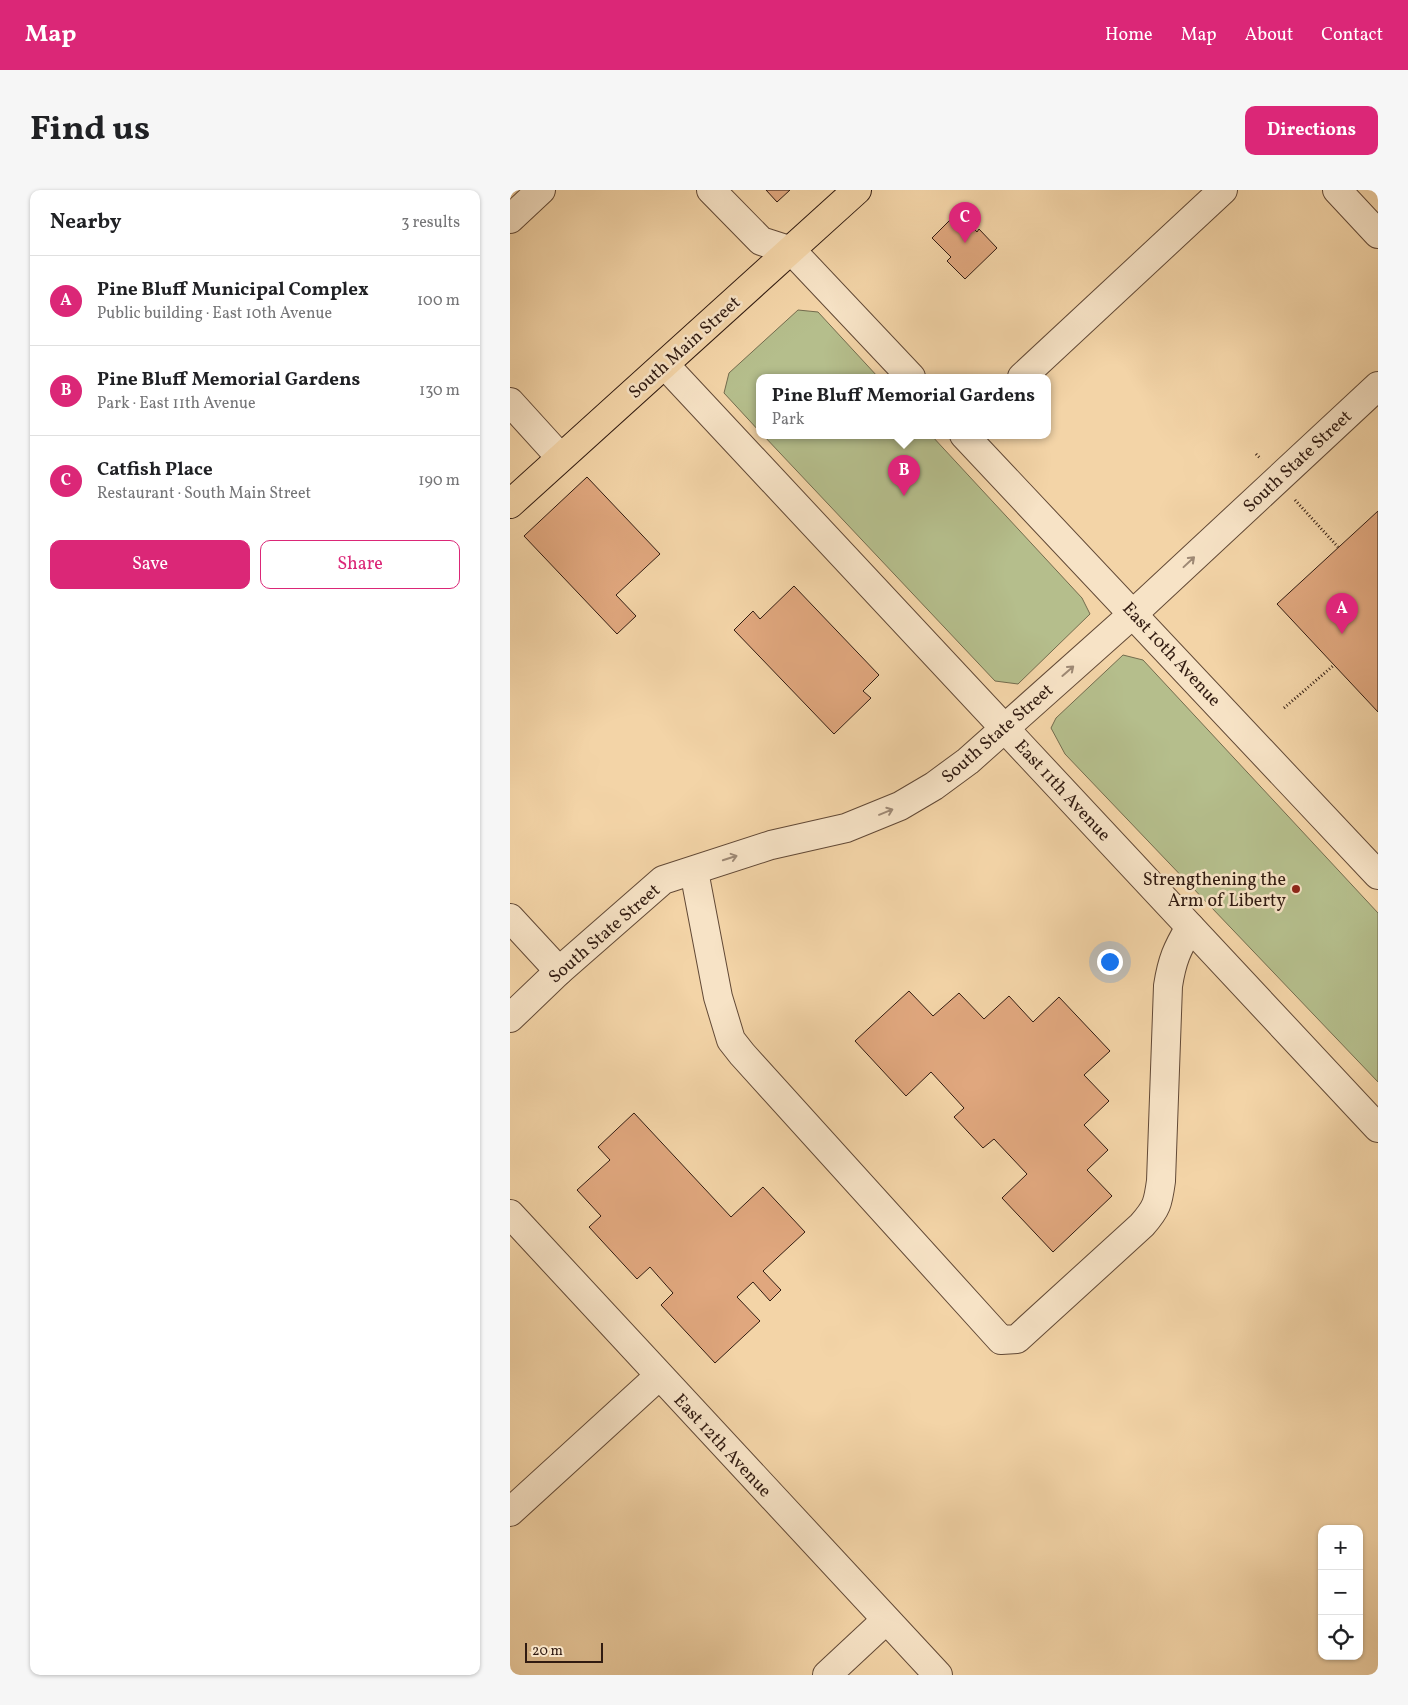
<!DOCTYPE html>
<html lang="en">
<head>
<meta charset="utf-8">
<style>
	:root { --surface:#fff; --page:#f6f6f6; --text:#202124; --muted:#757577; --line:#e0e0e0; --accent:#db2777 }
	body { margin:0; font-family:Vollkorn,serif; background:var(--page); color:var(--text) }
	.controls { position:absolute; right:15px; bottom:15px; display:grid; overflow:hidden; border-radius:10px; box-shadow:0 1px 4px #0004 }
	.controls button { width:45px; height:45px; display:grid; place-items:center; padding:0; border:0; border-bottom:1px solid var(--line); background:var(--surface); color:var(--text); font:25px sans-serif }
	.scale { position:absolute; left:15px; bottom:12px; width:78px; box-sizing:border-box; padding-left:5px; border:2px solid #311b11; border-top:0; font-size:14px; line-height:18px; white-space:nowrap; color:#311b11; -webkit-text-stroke:4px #f7e3c6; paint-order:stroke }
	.you { position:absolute; left:599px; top:771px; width:18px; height:18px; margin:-12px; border:4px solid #fff; border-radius:50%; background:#1a73e8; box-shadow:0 0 0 8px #1a73e833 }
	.badge { display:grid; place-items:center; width:32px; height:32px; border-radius:50%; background:var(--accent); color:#fff; font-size:16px; font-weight:700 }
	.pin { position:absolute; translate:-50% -41px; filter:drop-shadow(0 1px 2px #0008) }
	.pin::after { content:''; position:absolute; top:26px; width:18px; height:15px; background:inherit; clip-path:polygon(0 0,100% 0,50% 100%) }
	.popup { position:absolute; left:246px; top:184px; width:295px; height:65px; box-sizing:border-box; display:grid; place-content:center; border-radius:10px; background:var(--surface); filter:drop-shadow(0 1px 4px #0005); font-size:16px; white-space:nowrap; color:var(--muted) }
	.popup b { font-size:19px; color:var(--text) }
	.popup::after { content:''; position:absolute; left:50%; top:100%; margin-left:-10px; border:10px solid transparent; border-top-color:var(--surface) }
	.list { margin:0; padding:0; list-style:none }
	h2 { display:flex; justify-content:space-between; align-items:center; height:65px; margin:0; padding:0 20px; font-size:21px }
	h2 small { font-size:16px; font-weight:400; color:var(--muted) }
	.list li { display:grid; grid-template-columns:32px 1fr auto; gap:15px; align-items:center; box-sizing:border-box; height:90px; padding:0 20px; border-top:1px solid var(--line) }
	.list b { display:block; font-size:19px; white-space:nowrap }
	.list p { margin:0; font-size:16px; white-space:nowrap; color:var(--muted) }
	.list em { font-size:16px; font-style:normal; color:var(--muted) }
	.actions { display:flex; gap:10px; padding:15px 20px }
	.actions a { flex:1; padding:11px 0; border:1px solid var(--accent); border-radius:10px; text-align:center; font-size:18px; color:var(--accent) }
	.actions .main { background:var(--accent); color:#fff }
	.icon { flex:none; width:28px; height:28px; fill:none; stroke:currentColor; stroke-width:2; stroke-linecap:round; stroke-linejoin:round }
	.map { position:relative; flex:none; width:868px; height:1485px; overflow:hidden; border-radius:10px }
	header { display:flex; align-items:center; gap:30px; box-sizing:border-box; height:70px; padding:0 25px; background:var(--accent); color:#fff }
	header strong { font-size:24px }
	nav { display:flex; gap:28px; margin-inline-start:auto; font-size:18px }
	.intro { display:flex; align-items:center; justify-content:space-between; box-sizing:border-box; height:120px; padding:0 30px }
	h1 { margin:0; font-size:35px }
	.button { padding:12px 22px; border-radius:10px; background:var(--accent); color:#fff; font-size:18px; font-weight:700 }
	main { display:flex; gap:30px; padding:0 30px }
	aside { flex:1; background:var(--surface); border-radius:10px; box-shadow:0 1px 4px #0004 }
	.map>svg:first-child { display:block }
	.green { fill:#b5be8c; stroke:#736c4e }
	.building { fill:#e0a77e; stroke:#311b11 }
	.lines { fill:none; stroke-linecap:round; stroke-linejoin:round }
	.minor-casing { stroke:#624936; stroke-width:30 }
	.major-casing { stroke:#311b11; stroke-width:30 }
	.path { stroke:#311b11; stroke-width:3; stroke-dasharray:1 2.5; stroke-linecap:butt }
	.minor { stroke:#f7e3c6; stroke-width:28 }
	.major { stroke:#f3d4a7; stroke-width:28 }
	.oneway { stroke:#9e8975 }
	.poi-dot { fill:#8f2418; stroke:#f7e3c6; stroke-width:2 }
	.labels { text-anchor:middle; stroke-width:5; stroke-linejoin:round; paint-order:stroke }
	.street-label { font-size:18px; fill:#311b11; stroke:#f7e3c6 }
	.poi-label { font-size:18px; fill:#311b11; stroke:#f7e3c6; text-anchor:end }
</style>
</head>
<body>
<header>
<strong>Map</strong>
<nav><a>Home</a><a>Map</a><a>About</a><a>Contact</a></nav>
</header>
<div class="intro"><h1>Find us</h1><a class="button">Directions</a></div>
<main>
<aside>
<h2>Nearby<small>3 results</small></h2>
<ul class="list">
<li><span class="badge">A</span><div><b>Pine Bluff Municipal Complex</b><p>Public building · East 10th Avenue</p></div><em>100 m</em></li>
<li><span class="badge">B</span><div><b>Pine Bluff Memorial Gardens</b><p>Park · East 11th Avenue</p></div><em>130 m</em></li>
<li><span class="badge">C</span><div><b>Catfish Place</b><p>Restaurant · South Main Street</p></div><em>190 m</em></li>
</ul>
<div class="actions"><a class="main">Save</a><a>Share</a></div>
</aside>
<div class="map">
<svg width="868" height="1485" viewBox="0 0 868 1485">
	<rect width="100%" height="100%" fill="#f3d4a7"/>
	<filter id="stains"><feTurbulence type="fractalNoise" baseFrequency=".004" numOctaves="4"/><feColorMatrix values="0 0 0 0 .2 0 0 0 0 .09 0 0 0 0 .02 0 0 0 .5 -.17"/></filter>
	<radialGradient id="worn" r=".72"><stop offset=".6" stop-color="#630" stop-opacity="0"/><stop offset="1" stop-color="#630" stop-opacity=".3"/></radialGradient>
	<!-- green -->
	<g class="green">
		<polygon points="288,120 308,122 368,187 250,187 250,242 214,203 219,183"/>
		<polygon points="253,245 421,245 572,408 580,424 508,494 485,491"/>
		<polygon points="613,465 633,470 868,723 868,892 555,564 541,538 546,528"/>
	</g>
	<!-- building -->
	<g class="building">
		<polygon points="256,0 280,0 267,12"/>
		<polygon points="448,22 467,42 469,39 487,58 455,89 437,71 441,67 422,48"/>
		<polygon points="77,287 150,364 106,405 126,426 107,444 14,346"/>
		<polygon points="868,321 868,522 767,414"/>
		<polygon points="284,396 369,485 353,501 361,508 324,544 224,440 243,421 250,429"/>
		<polygon points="399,801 423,826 449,803 474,829 499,806 523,832 549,807 600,861 574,885 599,911 574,935 598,960 577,980 602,1006 543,1062 492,1008 517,984 484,949 473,958 444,927 454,918 421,882 396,906 345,851"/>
		<polygon points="124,923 221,1027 253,997 295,1042 253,1081 271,1100 260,1111 243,1092 227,1107 250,1131 205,1173 151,1115 163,1103 140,1077 127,1089 79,1037 91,1026 67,1000 100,970 88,957"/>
	</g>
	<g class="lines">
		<!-- minor casing -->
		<g class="minor-casing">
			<g id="minor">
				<polyline points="201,0 251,51 282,61 401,187"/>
				<polyline points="827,0 868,44"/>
				<polyline points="0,29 31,0"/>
				<polyline points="155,175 868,938"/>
				<polyline points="512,187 713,0"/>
				<polyline points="0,212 50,267"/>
				<polyline points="454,245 868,685"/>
				<path d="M184,681L208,807L221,850L232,864L491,1150L507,1149L632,1035C647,1018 648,1013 651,991L658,796C662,770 667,759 680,737"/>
				<polyline points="0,728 49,781"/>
				<polyline points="0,828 49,781 153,690 261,655 336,638 390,616 424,596 458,571 624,423 868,196"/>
				<polyline points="0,1024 428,1485"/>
				<polyline points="0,1322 149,1186"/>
				<polyline points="317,1485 376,1430"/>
			</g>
		</g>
		<!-- major casing -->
		<g class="major-casing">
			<polyline id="major" points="0,314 347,0"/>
		</g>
		<!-- path -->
		<g class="path">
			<polyline points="746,264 751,269"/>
			<polyline points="785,310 828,357"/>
			<polyline points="774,518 824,475"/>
		</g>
		<!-- minor -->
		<use href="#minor" class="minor"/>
		<!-- major -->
		<use href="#major" class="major"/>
	</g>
	<!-- one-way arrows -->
	<defs><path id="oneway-shaft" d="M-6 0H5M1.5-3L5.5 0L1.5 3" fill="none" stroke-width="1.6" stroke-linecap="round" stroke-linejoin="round" transform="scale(1.25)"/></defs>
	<g class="oneway">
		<use href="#oneway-shaft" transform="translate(679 372) rotate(-43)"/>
		<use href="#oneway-shaft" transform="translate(558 481) rotate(-41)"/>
		<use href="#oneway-shaft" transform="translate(376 622) rotate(-22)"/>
		<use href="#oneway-shaft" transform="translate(220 668) rotate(-18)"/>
	</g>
	<!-- markers -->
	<circle class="poi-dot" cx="786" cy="699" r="5"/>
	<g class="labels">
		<!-- street labels -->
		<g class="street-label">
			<text transform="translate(174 157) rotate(-42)" y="6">South Main Street</text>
			<text transform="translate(787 271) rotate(-43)" y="6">South State Street</text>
			<text transform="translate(662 464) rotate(47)" y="6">East 10th Avenue</text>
			<text transform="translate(487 543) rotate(-41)" y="6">South State Street</text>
			<text transform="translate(553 600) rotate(47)" y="6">East 11th Avenue</text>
			<text transform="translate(94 743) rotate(-41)" y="6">South State Street</text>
			<text transform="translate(213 1255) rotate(47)" y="6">East 12th Avenue</text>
		</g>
		<!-- poi labels -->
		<g class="poi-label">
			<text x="776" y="695">Strengthening the<tspan x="776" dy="21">Arm of Liberty</tspan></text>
		</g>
	</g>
	<rect width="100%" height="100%" filter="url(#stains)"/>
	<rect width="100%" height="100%" fill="url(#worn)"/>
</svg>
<div class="controls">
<button>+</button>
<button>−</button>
<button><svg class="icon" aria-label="locate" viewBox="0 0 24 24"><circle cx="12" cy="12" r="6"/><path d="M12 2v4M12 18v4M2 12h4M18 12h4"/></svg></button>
</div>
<div class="scale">20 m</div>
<div class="you"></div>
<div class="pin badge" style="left:832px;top:444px">A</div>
<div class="pin badge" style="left:394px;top:306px">B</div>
<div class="popup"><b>Pine Bluff Memorial Gardens</b>Park</div>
<div class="pin badge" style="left:455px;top:53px">C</div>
</div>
</main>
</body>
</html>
